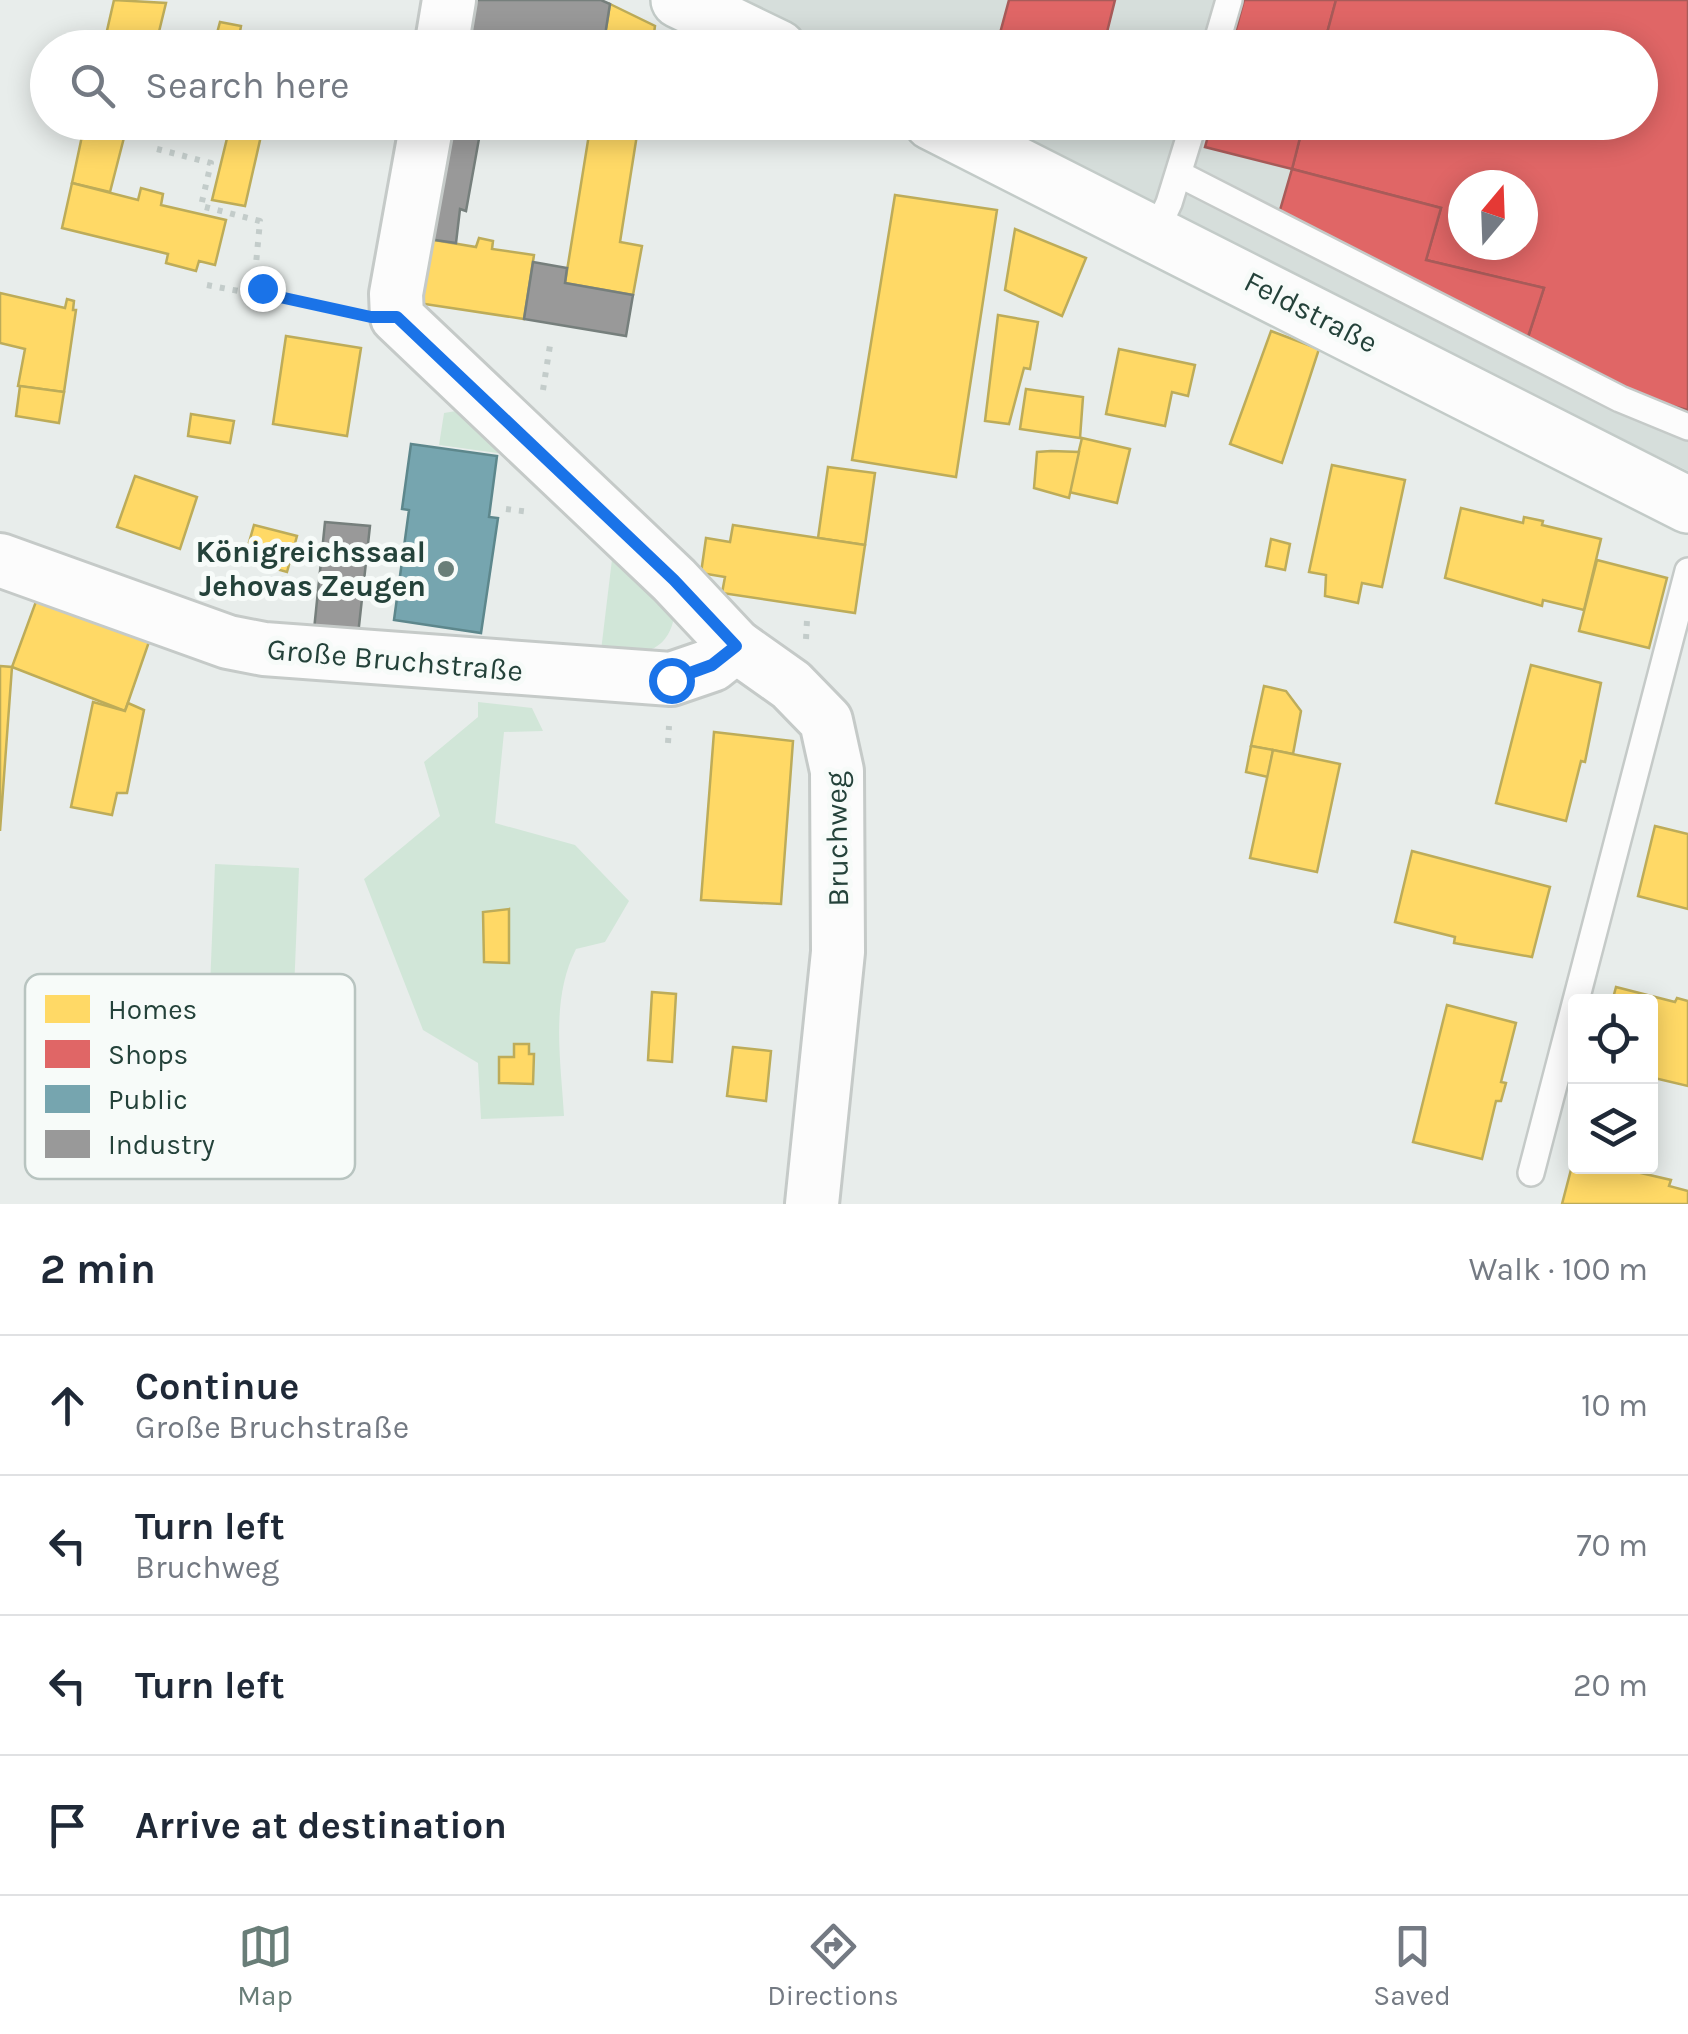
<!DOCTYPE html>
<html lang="en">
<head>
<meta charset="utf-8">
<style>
	:root { --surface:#fff; --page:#f6f6f7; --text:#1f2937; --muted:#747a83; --line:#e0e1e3; --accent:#697e78 }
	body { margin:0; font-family:Karla,sans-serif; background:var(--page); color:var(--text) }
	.controls { position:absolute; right:30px; bottom:30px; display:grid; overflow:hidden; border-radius:10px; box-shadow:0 5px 25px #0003 }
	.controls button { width:90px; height:90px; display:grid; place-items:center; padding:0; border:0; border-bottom:2px solid var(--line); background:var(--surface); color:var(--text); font:50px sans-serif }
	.compass { position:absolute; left:1448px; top:170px; width:90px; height:90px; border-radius:50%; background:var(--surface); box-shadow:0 5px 25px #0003; rotate:19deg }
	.stop { position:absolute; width:30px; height:30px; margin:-22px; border:8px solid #1a73e8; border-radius:50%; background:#fff }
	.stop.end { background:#1a73e8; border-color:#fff; box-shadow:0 2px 10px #0008 }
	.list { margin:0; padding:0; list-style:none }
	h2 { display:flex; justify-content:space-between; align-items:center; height:130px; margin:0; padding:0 40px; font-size:42px }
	h2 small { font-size:32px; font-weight:400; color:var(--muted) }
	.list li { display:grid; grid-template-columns:65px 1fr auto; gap:30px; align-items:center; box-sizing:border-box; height:140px; padding:0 40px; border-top:2px solid var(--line) }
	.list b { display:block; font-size:38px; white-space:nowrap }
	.list p { margin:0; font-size:32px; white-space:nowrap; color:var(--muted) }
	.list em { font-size:32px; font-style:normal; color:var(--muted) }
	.icon { flex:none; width:55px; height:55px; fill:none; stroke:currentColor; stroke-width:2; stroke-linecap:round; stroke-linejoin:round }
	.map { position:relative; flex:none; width:1688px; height:1204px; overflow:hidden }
	.search { position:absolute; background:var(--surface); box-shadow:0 5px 25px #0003; left:30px; right:30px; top:30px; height:110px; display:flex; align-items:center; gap:25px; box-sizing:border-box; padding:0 35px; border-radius:55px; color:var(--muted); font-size:38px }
	.sheet { height:690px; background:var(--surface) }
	nav { display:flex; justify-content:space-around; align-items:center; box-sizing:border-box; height:140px; border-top:2px solid var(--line); background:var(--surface); font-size:28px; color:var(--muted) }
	nav a { display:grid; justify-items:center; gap:5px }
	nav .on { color:var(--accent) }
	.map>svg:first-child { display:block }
	.built { fill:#d6dedb; fill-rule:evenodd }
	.green { fill:#d1e6d8 }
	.homes { fill:#ffd966; stroke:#bdac59; stroke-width:2.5 }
	.shops { fill:#e06666; stroke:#a85b59; stroke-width:2.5; fill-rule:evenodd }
	.public { fill:#76a5af; stroke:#5d878c; stroke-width:2.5 }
	.industry { fill:#999; stroke:#767f7c; stroke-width:2.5 }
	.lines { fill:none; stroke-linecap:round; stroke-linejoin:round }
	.lane-casing { stroke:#c5cac8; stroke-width:30 }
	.street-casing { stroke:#c5cac8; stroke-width:58 }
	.secondary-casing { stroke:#c3cbc8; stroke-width:60 }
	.path { stroke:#c3ccca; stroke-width:6; stroke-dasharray:5 8; stroke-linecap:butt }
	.lane { stroke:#fcfcfc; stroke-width:25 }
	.street { stroke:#fcfcfc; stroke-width:52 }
	.secondary { stroke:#fcfcfc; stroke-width:55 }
	.route { stroke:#1a73e8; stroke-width:12 }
	.poi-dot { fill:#697e78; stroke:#f7fbf9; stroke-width:4 }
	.labels { text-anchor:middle; stroke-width:10; stroke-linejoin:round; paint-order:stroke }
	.street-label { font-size:30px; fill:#24423a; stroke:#f7fbf9 }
	.poi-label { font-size:30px; font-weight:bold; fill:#24423a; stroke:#f7fbf9; text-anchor:end }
	.key { fill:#f7fbf9; stroke:#b8c4c0; stroke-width:2.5 }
	.key-label { font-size:28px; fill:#24423a }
</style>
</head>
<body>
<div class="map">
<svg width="1688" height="1204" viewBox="0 0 1688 1204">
	<rect width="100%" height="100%" fill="#e8edeb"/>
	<!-- built -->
	<path class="built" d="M743,0H1688V471L981,123L1640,122V48L835,47ZM1463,185H1523V245H1463Z"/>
	<!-- green -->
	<g class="green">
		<polygon points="462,410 511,455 439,445 444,413"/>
		<path d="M613,551L674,617C667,657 634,654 600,659Z"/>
		<path d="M478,702L532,708L543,731L504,732L495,823L575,845L629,901L605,942L576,949C550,1000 561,1061 564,1116L481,1119L478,1063L423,1030L364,879L440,816L424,762L478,717Z"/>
		<polygon points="215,864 299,868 294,991 210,987"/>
	</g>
	<!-- homes -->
	<g class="homes">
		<polygon points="114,0 166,3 155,48 103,48"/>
		<polygon points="610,4 655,26 652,48 603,48"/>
		<polygon points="220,22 241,26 238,43 232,41 231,48 213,48"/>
		<polygon points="85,122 128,122 110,192 72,183"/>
		<polygon points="231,122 263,127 245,206 212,200"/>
		<polygon points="591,122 639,122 620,242 642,246 633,295 565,283"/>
		<polygon points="72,183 138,200 141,188 163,194 161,205 226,220 215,265 199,261 196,271 166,263 168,254 62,228"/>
		<polygon points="895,195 997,210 956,477 852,460"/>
		<polygon points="1015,229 1086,258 1062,316 1005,290"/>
		<polygon points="479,238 493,241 492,249 534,255 524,319 418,303 428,239 476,247"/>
		<polygon points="0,293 65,308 67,299 74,301 73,310 76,310 64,392 18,386 25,349 0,343"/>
		<polygon points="998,315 1038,322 1030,369 1024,368 1009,424 985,421"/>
		<polygon points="1271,331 1319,349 1282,463 1230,444"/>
		<polygon points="286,336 361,348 347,436 273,424"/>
		<polygon points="1119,349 1195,365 1188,396 1172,392 1165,426 1106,414"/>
		<polygon points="20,386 64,392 59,423 16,416"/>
		<polygon points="1026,389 1083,397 1080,438 1020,429"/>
		<polygon points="191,414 234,421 230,443 188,436"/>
		<polygon points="1082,438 1130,449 1117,503 1069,492"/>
		<polygon points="1051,451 1079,452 1069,498 1034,488 1037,452"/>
		<polygon points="1332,465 1405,480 1382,587 1362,583 1358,603 1325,596 1326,575 1309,572"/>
		<polygon points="828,467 875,473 865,545 818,538"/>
		<polygon points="135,476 197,497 180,549 117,527"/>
		<polygon points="1461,508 1523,523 1524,517 1543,521 1542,525 1601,539 1584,610 1543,600 1542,606 1445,578"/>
		<polygon points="254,525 297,536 287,572 244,560"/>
		<polygon points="733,525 865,545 855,613 722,593 725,577 701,573 706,538 730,542"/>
		<polygon points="1271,539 1290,544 1285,570 1266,566"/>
		<polygon points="1597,560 1667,578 1649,648 1579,631"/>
		<polygon points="38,596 151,636 125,711 12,667"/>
		<polygon points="1531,665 1601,683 1585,762 1581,761 1566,821 1496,803"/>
		<polygon points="0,666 12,667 0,831"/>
		<polygon points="1264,686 1286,691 1301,711 1293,754 1251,746"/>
		<polygon points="93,702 125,711 128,703 144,710 127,793 117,793 112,815 71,807"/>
		<polygon points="714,732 793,741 781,904 701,900"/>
		<polygon points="1251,746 1273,750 1268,777 1246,772"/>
		<polygon points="1273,750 1340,764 1317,872 1250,858"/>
		<polygon points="1655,826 1688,834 1688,909 1638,896"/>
		<polygon points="1412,851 1550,887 1532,957 1454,943 1455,937 1395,922"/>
		<polygon points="509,909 509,963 484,962 483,912"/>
		<polygon points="1616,987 1675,1002 1677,998 1688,1001 1688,1086 1650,1077 1650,1002 1612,1002"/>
		<polygon points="652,992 676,994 672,1062 648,1060"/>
		<polygon points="1447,1005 1516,1023 1501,1082 1506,1083 1501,1101 1496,1101 1482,1159 1413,1142"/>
		<polygon points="514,1044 529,1044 529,1054 534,1054 533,1084 499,1083 499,1057 514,1057"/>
		<polygon points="733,1047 771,1051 766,1101 727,1096"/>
		<polygon points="1573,1162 1576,1166 1613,1172 1615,1167 1671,1180 1669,1186 1688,1191 1688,1204 1562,1204"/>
	</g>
	<!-- shops -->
	<g class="shops">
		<polygon points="1009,0 1115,0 1103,48 996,48"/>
		<polygon points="1244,0 1336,0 1323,48 1231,48"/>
		<path d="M1336,0H1688V410L1653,401L1528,337L1544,288L1426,260L1441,208L1292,169L1304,122H1640V48H1323ZM1463,185H1523V245H1463Z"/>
		<polygon points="1212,122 1304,122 1292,169 1205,147"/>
		<polygon points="1292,169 1441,208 1426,260 1544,288 1528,337 1278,217"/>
	</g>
	<!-- public -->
	<polygon class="public" points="411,444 497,456 489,517 498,518 481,633 394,620 409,510 402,509"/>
	<!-- industry -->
	<g class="industry">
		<polygon points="465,0 601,0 610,4 603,48 457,48"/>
		<polygon points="443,122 482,122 466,211 460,209 456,243 428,239"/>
		<polygon points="533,262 567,268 565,283 633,295 626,336 524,319"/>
		<polygon points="325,522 370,526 358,635 314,630"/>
	</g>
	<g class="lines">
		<!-- lane casing -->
		<g class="lane-casing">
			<g id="lane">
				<polyline points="1215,48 1229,0"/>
				<polyline points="1179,174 1620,399 1688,427"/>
				<polyline points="1155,233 1169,203 1194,122"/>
				<polyline points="1531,1173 1688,571"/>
			</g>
		</g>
		<!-- street casing -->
		<g class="street-casing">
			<g id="street">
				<polyline points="441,48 449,0"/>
				<polyline points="427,122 396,294 397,317 674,580 736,646 791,685 826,721 837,771 838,952 812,1204"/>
				<polyline points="0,560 228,642 264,649 671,679 712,665 736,646"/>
			</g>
		</g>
		<!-- secondary casing -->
		<g class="secondary-casing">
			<g id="secondary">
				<polyline points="679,0 778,48"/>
				<polyline points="932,122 1688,505"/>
			</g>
		</g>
		<!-- path -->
		<g class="path">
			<polyline points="157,149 211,163 201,206 260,221 256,264 266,294"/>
			<polyline points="207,285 349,312"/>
			<polyline points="543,390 551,339"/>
			<polyline points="506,509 530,512"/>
			<polyline points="806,639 807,620"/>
			<polyline points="668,743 669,726"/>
		</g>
		<!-- lane -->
		<use href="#lane" class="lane"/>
		<!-- street -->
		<use href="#street" class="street"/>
		<!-- secondary -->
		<use href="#secondary" class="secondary"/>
	</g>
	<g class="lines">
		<!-- route -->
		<polyline class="route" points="262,288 266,294 371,317 397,317 674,580 736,646 712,665 671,680"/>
	</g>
	<!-- markers -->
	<circle class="poi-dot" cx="446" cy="569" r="10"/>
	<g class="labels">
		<!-- street labels -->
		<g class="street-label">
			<text transform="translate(1311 312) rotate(27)" y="10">Feldstraße</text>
			<text transform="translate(395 660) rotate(5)" y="10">Große Bruchstraße</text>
			<text transform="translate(837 839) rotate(-91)" y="10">Bruchweg</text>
		</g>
		<!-- poi labels -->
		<g class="poi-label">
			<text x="426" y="562">Königreichssaal<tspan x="426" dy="34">Jehovas Zeugen</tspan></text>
		</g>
	</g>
	<!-- legend -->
	<rect x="25" y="974" width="330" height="205" rx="15" class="key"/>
	<rect x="45" y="995" width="45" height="28" fill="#ffd966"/>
	<rect x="45" y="1040" width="45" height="28" fill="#e06666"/>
	<rect x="45" y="1085" width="45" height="28" fill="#76a5af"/>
	<rect x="45" y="1130" width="45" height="28" fill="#999"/>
	<g class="key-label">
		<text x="108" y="1019">Homes</text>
		<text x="108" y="1064">Shops</text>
		<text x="108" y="1109">Public</text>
		<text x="108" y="1154">Industry</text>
	</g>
</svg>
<div class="controls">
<button><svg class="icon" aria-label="locate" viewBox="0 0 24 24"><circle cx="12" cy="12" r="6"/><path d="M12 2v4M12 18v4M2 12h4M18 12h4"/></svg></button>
<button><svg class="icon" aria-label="layers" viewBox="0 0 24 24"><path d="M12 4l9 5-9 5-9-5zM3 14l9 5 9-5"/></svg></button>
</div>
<svg class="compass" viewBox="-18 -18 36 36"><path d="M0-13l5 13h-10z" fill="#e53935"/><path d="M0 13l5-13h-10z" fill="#747a83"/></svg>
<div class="stop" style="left:671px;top:680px"></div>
<div class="stop end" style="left:262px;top:288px"></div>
<div class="search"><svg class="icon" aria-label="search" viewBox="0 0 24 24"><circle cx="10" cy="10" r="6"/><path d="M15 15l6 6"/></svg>Search here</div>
</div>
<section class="sheet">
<h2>2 min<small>Walk · 100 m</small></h2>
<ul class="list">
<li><svg class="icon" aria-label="ahead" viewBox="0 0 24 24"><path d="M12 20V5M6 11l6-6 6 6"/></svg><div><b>Continue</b><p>Große Bruchstraße</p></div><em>10 m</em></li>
<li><svg class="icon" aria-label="left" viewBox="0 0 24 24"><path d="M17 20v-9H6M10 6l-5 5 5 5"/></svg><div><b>Turn left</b><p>Bruchweg</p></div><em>70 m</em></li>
<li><svg class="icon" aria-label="left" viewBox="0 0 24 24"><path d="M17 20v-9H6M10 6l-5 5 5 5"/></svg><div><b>Turn left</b></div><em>20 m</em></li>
<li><svg class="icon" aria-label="arrive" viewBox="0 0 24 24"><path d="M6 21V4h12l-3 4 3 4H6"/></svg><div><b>Arrive at destination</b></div></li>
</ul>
</section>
<nav>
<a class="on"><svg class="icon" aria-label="map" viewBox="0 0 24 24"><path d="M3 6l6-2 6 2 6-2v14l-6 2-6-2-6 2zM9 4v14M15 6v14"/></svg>Map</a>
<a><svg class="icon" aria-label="directions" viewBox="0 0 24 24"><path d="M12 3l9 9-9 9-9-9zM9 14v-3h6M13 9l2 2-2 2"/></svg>Directions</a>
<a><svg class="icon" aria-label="saved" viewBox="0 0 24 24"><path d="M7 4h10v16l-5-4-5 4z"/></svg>Saved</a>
</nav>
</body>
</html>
